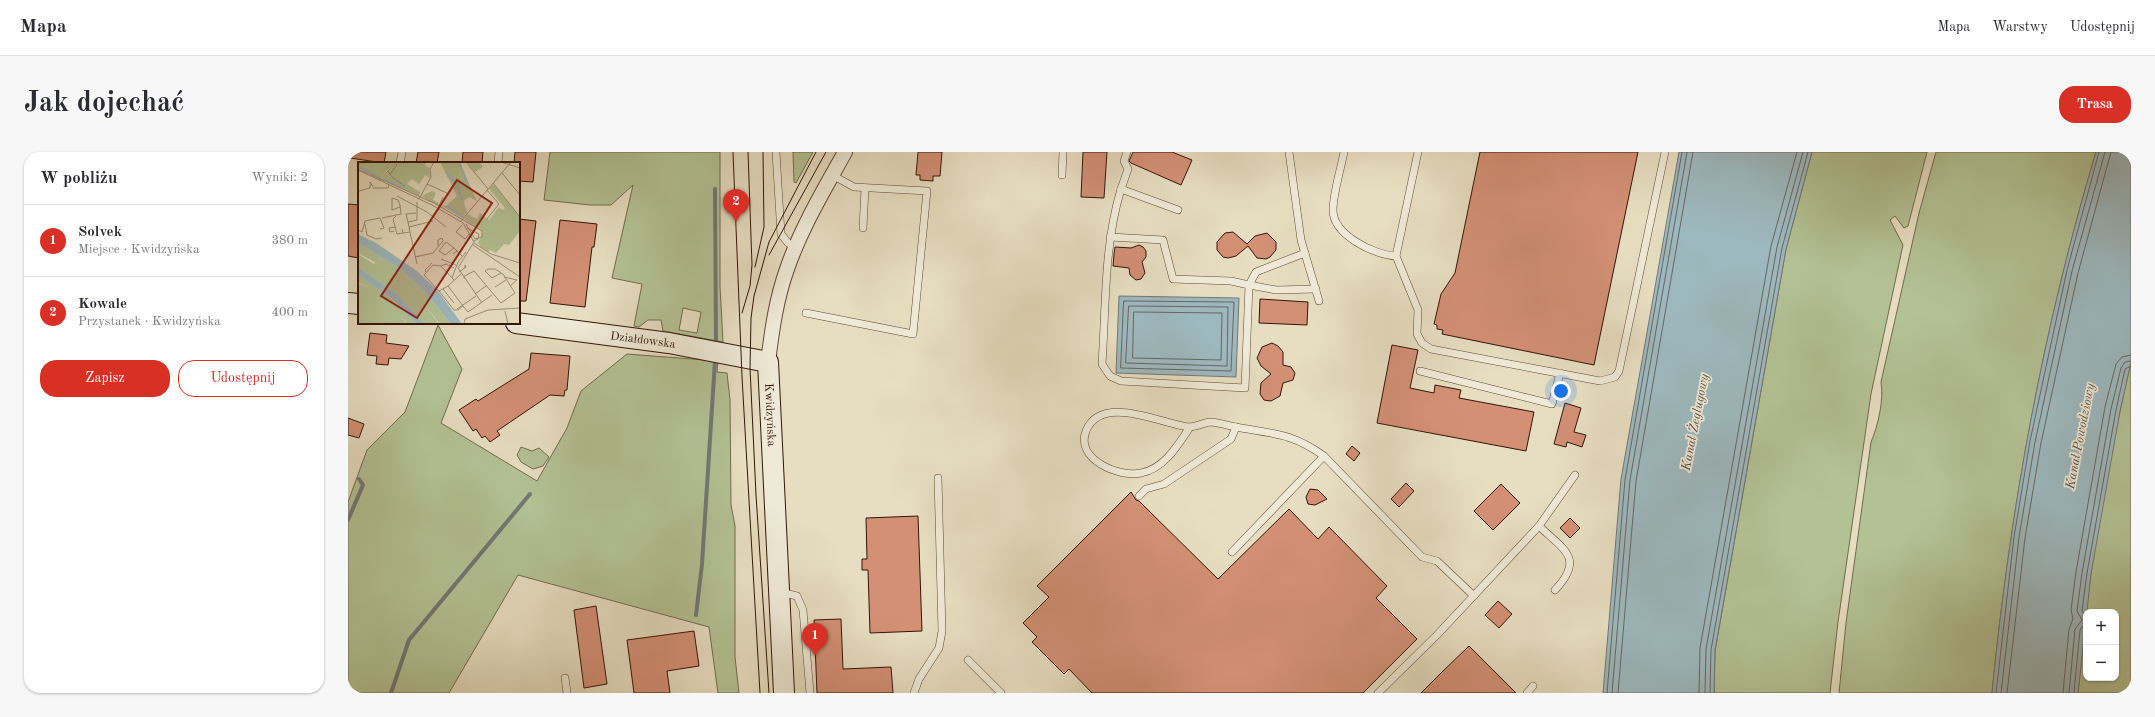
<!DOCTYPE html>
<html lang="pl">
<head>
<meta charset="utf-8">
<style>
	:root { --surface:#fff; --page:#f7f7f7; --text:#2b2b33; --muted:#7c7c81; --line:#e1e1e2; --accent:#d93025 }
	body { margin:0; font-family:"Old Standard TT",serif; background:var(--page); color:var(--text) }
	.controls { position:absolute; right:12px; bottom:12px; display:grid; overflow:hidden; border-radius:8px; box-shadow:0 1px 3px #0004 }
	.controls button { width:36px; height:36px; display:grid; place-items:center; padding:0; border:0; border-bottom:1px solid var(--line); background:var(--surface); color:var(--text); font:20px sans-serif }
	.you { position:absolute; left:1213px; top:239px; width:14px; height:14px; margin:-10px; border:3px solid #fff; border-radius:50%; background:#1a73e8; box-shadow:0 0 0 6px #1a73e833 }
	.badge { display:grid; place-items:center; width:26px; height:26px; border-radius:50%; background:var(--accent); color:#fff; font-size:13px; font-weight:700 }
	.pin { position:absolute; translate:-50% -33px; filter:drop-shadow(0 1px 2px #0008) }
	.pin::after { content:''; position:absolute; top:21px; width:14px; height:12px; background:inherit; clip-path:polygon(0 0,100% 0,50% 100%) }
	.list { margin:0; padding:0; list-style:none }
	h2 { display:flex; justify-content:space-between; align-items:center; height:52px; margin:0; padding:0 16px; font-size:17px }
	h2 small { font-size:13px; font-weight:400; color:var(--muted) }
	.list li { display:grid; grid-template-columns:26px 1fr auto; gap:12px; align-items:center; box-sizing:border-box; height:72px; padding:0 16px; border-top:1px solid var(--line) }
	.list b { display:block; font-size:15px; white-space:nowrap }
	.list p { margin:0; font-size:13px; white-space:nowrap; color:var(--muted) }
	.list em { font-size:13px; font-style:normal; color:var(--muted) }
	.actions { display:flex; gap:8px; padding:12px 16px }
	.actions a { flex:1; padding:9px 0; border:1px solid var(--accent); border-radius:16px; text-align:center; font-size:14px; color:var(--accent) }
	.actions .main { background:var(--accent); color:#fff }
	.map { position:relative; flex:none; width:1783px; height:541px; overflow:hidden; border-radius:16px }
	header { display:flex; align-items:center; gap:24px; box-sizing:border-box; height:56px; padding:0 20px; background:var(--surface); border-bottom:1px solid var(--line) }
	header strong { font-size:19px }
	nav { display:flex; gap:22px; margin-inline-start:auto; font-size:14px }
	.intro { display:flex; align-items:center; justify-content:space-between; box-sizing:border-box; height:96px; padding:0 24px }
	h1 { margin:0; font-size:28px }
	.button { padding:10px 18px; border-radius:16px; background:var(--accent); color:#fff; font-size:14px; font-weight:700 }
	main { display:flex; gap:24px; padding:0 24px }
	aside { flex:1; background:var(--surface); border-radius:16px; box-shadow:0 1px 3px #0004 }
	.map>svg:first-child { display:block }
	.green { fill:#b3c295; stroke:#736b4e; fill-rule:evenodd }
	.water { fill:#9db9bf; stroke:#737776 }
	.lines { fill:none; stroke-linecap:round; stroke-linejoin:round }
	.shore { stroke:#686664; stroke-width:1 }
	.stream { stroke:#737776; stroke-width:4 }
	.building { fill:#d39075; stroke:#331408 }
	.lane-casing { stroke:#604636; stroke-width:8 }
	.street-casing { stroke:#604636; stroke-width:16 }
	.secondary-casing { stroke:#331408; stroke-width:22 }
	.lane { stroke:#efead7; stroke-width:7 }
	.street { stroke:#efead7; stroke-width:14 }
	.secondary { stroke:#efead7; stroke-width:20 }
	.tram { stroke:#331408; stroke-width:1 }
	.labels { text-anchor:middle; stroke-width:3.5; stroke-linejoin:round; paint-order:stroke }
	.street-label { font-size:12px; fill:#331408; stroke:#efead7 }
	.water-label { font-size:13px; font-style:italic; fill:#584e48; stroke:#efead7 }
	.inset-river { fill:none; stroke:#9db9bf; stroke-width:2 }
	.inset-road { fill:none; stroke:#9f8d77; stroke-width:1 }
	.view { fill:#8f2418; fill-opacity:0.15; stroke:#8f2418; stroke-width:2 }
	.inset-edge { fill:none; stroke:#331408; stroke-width:2 }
</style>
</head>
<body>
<header>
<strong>Mapa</strong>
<nav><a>Mapa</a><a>Warstwy</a><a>Udostępnij</a></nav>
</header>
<div class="intro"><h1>Jak dojechać</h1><a class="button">Trasa</a></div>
<main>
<aside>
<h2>W pobliżu<small>Wyniki: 2</small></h2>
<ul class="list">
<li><span class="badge">1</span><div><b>Solvek</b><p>Miejsce · Kwidzyńska</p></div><em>380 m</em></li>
<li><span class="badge">2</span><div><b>Kowale</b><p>Przystanek · Kwidzyńska</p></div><em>400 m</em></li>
</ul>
<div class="actions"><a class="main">Zapisz</a><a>Udostępnij</a></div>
</aside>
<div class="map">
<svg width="1783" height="541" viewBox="0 0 1783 541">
	<rect width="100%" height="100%" fill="#e7dec1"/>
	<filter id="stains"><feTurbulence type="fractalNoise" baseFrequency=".005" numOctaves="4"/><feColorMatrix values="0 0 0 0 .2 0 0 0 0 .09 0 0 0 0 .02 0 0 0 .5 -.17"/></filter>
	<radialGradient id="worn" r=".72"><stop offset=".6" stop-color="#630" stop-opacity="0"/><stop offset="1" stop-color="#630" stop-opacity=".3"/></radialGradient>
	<!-- green -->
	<g class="green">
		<path d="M202,0H372V135L375,190L315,179L313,168H300L291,175L286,174L294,132L264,126L285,33L263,53H242L196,48ZM335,156L353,160L349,181L331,178Z"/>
		<polygon points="445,0 465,0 448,31 446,30"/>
		<polygon points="1464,0 1579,0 1560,74 1556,76 1547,64 1542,68 1555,93 1523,242 1490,470 1482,541 1366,541 1367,499 1438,97"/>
		<path d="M1588,0H1748C1695,177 1662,358 1644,541H1491L1498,471L1523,290C1530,274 1536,248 1533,230L1571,61Z"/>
		<polygon points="90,173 114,217 93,271 189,329 219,276 233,239 279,202 370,209 369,220 379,221 382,248 383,353 387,374 387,505 391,541 370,541 361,475 170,423 101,541 0,541 0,350 19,298 57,260"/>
		<path d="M1783,210V541H1730L1738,462V526H1768V460H1738C1748,376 1764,292 1783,210Z"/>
		<polygon points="173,295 184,299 191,296 201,305 195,314 185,317 173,310 169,303"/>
	</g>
	<!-- water -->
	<g class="water">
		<polygon points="1331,0 1464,0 1438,97 1367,498 1366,541 1255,541 1273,327"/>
		<path d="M1748,0H1783V210L1772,259L1743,422L1730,541H1644C1662,358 1695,176 1748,0Z"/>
		<polygon points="771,144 891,146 888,225 768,221"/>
	</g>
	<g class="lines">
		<!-- shore -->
		<g class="shore">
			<polygon points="776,149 886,150 883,219 773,216"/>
			<polygon points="781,154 880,155 879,214 778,211"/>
			<polygon points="786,160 874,161 873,208 785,206"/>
			<polyline points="1738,464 1734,459 1739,421 1768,258 1777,217 1783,214"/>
			<polyline points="1259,541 1277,328 1334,0"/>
			<polyline points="1264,541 1282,328 1339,0"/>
			<polyline points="1270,541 1288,329 1345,0"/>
			<polyline points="1351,541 1352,496 1423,94 1449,0"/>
			<polyline points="1357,541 1358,497 1429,95 1455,0"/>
			<polyline points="1362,541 1363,498 1434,96 1460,0"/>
			<polyline points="1648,541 1666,385 1682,289 1719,118 1751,0"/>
			<polyline points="1653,541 1671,385 1687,290 1724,119 1757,0"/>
			<polyline points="1659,541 1677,386 1693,291 1730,121 1763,0"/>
			<polyline points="1715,541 1721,477 1725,467 1723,458 1728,420 1757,255 1768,212 1774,205 1783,203"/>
			<polyline points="1721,541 1727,477 1734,468 1729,459 1734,421 1763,257 1773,216 1777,210 1783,209"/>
			<polyline points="1726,541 1732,478 1734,475 1738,474"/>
		</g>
		<!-- stream -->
		<g class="stream">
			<polyline points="367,37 368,188"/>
			<polyline points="0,368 15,333 11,327"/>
			<polyline points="348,463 354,412 367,209"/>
			<polyline points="0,539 6,541"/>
			<polyline points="43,541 61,488 182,342"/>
		</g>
	</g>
	<!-- building -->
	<g class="building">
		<polygon points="2,0 38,0 36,11 2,6"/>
		<polygon points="70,0 91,0 89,11 68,11"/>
		<polygon points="115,0 135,0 134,11 114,11"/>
		<polygon points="167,0 188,0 185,30 171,29 171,11 166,11"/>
		<polygon points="570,0 594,0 592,24 585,24 585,29 572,28 572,23 568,23"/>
		<polygon points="735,0 759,0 756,46 733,45"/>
		<polygon points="785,0 824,0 844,8 833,33 783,11 781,9"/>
		<polygon points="1132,0 1290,0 1246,213 1094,182 1095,178 1089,177 1089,173 1086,172 1093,142 1107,121"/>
		<polygon points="0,52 11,53 11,106 0,104"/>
		<polygon points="171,67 188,69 178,149 171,149"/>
		<polygon points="212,68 249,72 246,95 244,95 237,155 202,151"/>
		<polygon points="885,80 899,92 907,84 919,81 928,90 928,98 922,105 918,107 909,106 900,94 888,104 880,106 875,105 869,98 869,90 877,81"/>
		<polygon points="791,93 795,95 798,99 798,105 794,110 797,121 793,127 788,128 782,123 781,116 765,114 766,102 767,95 783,96"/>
		<polygon points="912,147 960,150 959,173 911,171"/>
		<polygon points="22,181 39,183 38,191 61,194 53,207 41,206 40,213 28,212 29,204 19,203"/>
		<polygon points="924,191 930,194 935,200 935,213 943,215 947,221 945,228 935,231 932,244 923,249 916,248 912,242 913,231 923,222 913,214 909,206 914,195"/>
		<polygon points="1044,193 1070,198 1062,236 1086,241 1087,233 1113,238 1111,246 1186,260 1178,299 1029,271"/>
		<polygon points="183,201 222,204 219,238 217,238 216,244 202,243 149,279 152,283 142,290 137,284 134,286 128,277 125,279 111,258 128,247 130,249 181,217"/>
		<polygon points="1217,251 1233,256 1226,280 1238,283 1234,295 1219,290 1218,295 1206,292"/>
		<polygon points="0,266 16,272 11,286 0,283"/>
		<polygon points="1004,294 1012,301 1006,309 998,302"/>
		<polygon points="1058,331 1066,339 1051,355 1043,347"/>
		<polygon points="1153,332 1172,351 1145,378 1126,359"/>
		<polygon points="962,337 970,338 979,347 967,353 960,352 958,345"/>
		<polygon points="783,340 788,348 791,349 870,427 941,357 970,387 981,375 1039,434 1028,446 1069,487 1015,541 744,541 721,517 716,522 684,490 689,485 675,471 701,445 689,434"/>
		<polygon points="570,364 574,479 522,481 520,418 514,418 514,407 519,407 518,366"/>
		<polygon points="1222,366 1232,376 1222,386 1212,376"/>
		<polygon points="1150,449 1164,462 1151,476 1137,463"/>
		<polygon points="248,454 259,532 236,536 226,458"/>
		<polygon points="493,467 495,517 543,515 545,541 469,541 466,468"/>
		<polygon points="346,479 351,514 319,519 322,541 286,541 279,488"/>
		<polygon points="1121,494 1168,541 1073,541 1094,520"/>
	</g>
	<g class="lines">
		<!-- lane casing -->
		<g class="lane-casing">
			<g id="lane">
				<polyline points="428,0 433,82 440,91 447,95"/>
				<polyline points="779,0 776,9 780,17 773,37 830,58"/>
				<polyline points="941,0 953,88 971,149"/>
				<path d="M996,0C993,16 985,42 985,58C985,83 1026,103 1048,104"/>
				<polyline points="1070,0 1048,104 1070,158 1069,182 1074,191 1083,197 1252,229 1267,225 1271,219 1317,0"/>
				<polyline points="52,11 54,0"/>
				<polyline points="150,11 151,0"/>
				<polyline points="714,23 715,0"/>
				<polyline points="515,76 517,36"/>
				<path d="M762,85L815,88L825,127L883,129L901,133L897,236L773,229L762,224L754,212C758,153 756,93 773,37"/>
				<polyline points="957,101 908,120 901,133 928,138 968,137"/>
				<polyline points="458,161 565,182 579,39 506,35 484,23"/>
				<polyline points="1072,219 1204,252 1212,221"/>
				<path d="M842,275C830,293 816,317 793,321C771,326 727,307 738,279C753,241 814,272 841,275C848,275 855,271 862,270C870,270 880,274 888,275C926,282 944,281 976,304L1074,405L1089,409L1126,444"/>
				<polyline points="791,344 798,337 816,332 883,287 888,275"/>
				<polyline points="884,400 976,304"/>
				<path d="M1207,438C1237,406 1216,398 1191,374L1227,323"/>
				<polyline points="432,440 449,444 455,458 462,541"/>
				<polyline points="620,508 653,541"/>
				<polyline points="217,526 219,541"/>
				<polyline points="566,541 571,527 591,496 594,479 590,326"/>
				<polyline points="1030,541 1089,483 1191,374"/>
				<polyline points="1179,541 1185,534"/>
			</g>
		</g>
		<!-- street casing -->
		<g class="street-casing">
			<path id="street" d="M420,210C424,178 428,148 439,117C453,76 476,38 497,0"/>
		</g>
		<!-- secondary casing -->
		<g class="secondary-casing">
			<g id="secondary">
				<polyline points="0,151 11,152"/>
				<path id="s1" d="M168,171L321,191L420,210L436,541"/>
			</g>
		</g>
		<!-- lane -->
		<use href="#lane" class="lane"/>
		<!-- street -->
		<use href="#street" class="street"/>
		<!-- secondary -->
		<use href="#secondary" class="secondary"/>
		<!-- tram -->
		<g class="tram">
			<polyline points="385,0 394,225 412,541"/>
			<polyline points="421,103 478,0"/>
			<polyline points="407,115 416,75 415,0"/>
			<polyline points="394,161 402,134 404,113 400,0"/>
			<polyline points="421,541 408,343 402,216 403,166 406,144 421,90 468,0"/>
		</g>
	</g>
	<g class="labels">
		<!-- street labels -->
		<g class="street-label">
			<text dy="4" stroke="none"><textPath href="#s1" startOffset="128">Działdowska</textPath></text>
			<text dy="4" stroke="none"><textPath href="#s1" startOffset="308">Kwidzyńska</textPath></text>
		</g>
		<!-- water labels -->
		<g class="water-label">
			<text transform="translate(1346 270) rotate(-79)" y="5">Kanał Żeglugowy</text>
			<text transform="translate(1731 284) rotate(-79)" y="5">Kanał Powodziowy</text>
		</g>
	</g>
	<!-- overview -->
	<g transform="translate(10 10)">
		<rect width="162" height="162" fill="#e7dec1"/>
		<path d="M0,0H37L22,16L0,6ZM39,0H69L67,3L71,6L72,16L67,13L61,22L54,17L49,22L62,30L61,34L24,17ZM82,0H101L119,39L112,35L105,39H107L106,41L109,50L105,56L82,43L88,44L99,34ZM109,0H121L125,5L117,10ZM135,22L162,55V69L151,83L146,82L138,91L132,88L130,90L124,86L120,81L125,70L106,57L110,52L119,57L122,51L131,58L141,45L145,48L147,46L131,27ZM74,29L78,31L75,38L81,41L80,44L64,34ZM0,81L44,108L67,130L93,162H82L65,141L81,162H67L39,132L0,105V92L16,102L17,100L0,91ZM0,113L33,136L58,162H50L40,151L49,162H0V121L14,127L0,120Z" fill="#b3c295"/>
		<path d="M0,72L18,81L59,109L80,129L104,162H93L67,130L44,108L0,81ZM0,105L39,132L67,162H58L33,136L0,113Z" fill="#9db9bf"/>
		<path class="inset-river" d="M101,0L112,27M2,5L22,16M88,10L100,24L104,38M25,17L48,26M89,44L104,55"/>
		<path class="inset-road" d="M108,0L130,27M143,0L162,6M0,7L76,41L124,69V75L117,77L108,62M0,8L74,43L105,61L116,80L100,106L124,141M30,9L35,16L47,24M144,11L162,33M32,12L39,3L37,2M21,19L38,0M135,21L162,55M69,22L91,32M15,26H30L31,23M129,28L141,42L129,57M1,29L12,26V20L15,25M39,34L69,50L88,65M61,37L73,15L72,7L76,0M80,46L85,35M58,51L48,52L50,60L59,58V40M38,54L35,57L39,72L45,71L44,67M24,56L43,52L42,43L40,38L34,36V48L42,45M103,59L153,0M7,62L9,73L18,77L24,76M104,63L98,70L107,77L112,71M51,65L75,59M109,66L121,72L120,77L116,79M0,68L4,70L7,59L22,56L26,66L22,67M36,69L32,70L31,66L37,65M52,70L59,102M45,71L52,70L50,60M116,81L133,92L162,101M115,83L162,115M96,86L87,93L81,89L88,80L96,86L99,89M95,92L99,89L104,94M57,95L75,91L85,79L84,76L80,78V84M83,97L98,103M100,100L108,90M83,104L88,102L96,106M68,110L67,108L74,101M101,110L108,105L107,103V106M105,115L116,109L143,141L157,131L145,112L143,111L142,110L137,107H130L127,109L134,116L143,111M146,115L159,118L152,124M94,116L100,100M90,124L81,129L96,148H100L105,144L90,124L103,112M137,125L148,118M85,127L96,141M81,129L66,113L75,103L83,104L96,118M117,132L128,124M105,144L110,150L134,133M99,147L118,134M147,149L150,162M106,162L107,157L130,148L162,146"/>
		<path class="view" d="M99,18L134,41L59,156L23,134Z"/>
		<rect width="162" height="162" class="inset-edge"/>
	</g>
	<rect width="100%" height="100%" filter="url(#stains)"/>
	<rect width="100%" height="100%" fill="url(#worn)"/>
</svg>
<div class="controls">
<button>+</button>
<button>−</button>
</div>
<div class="you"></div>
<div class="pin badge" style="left:467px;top:504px">1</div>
<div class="pin badge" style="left:388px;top:70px">2</div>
</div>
</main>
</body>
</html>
